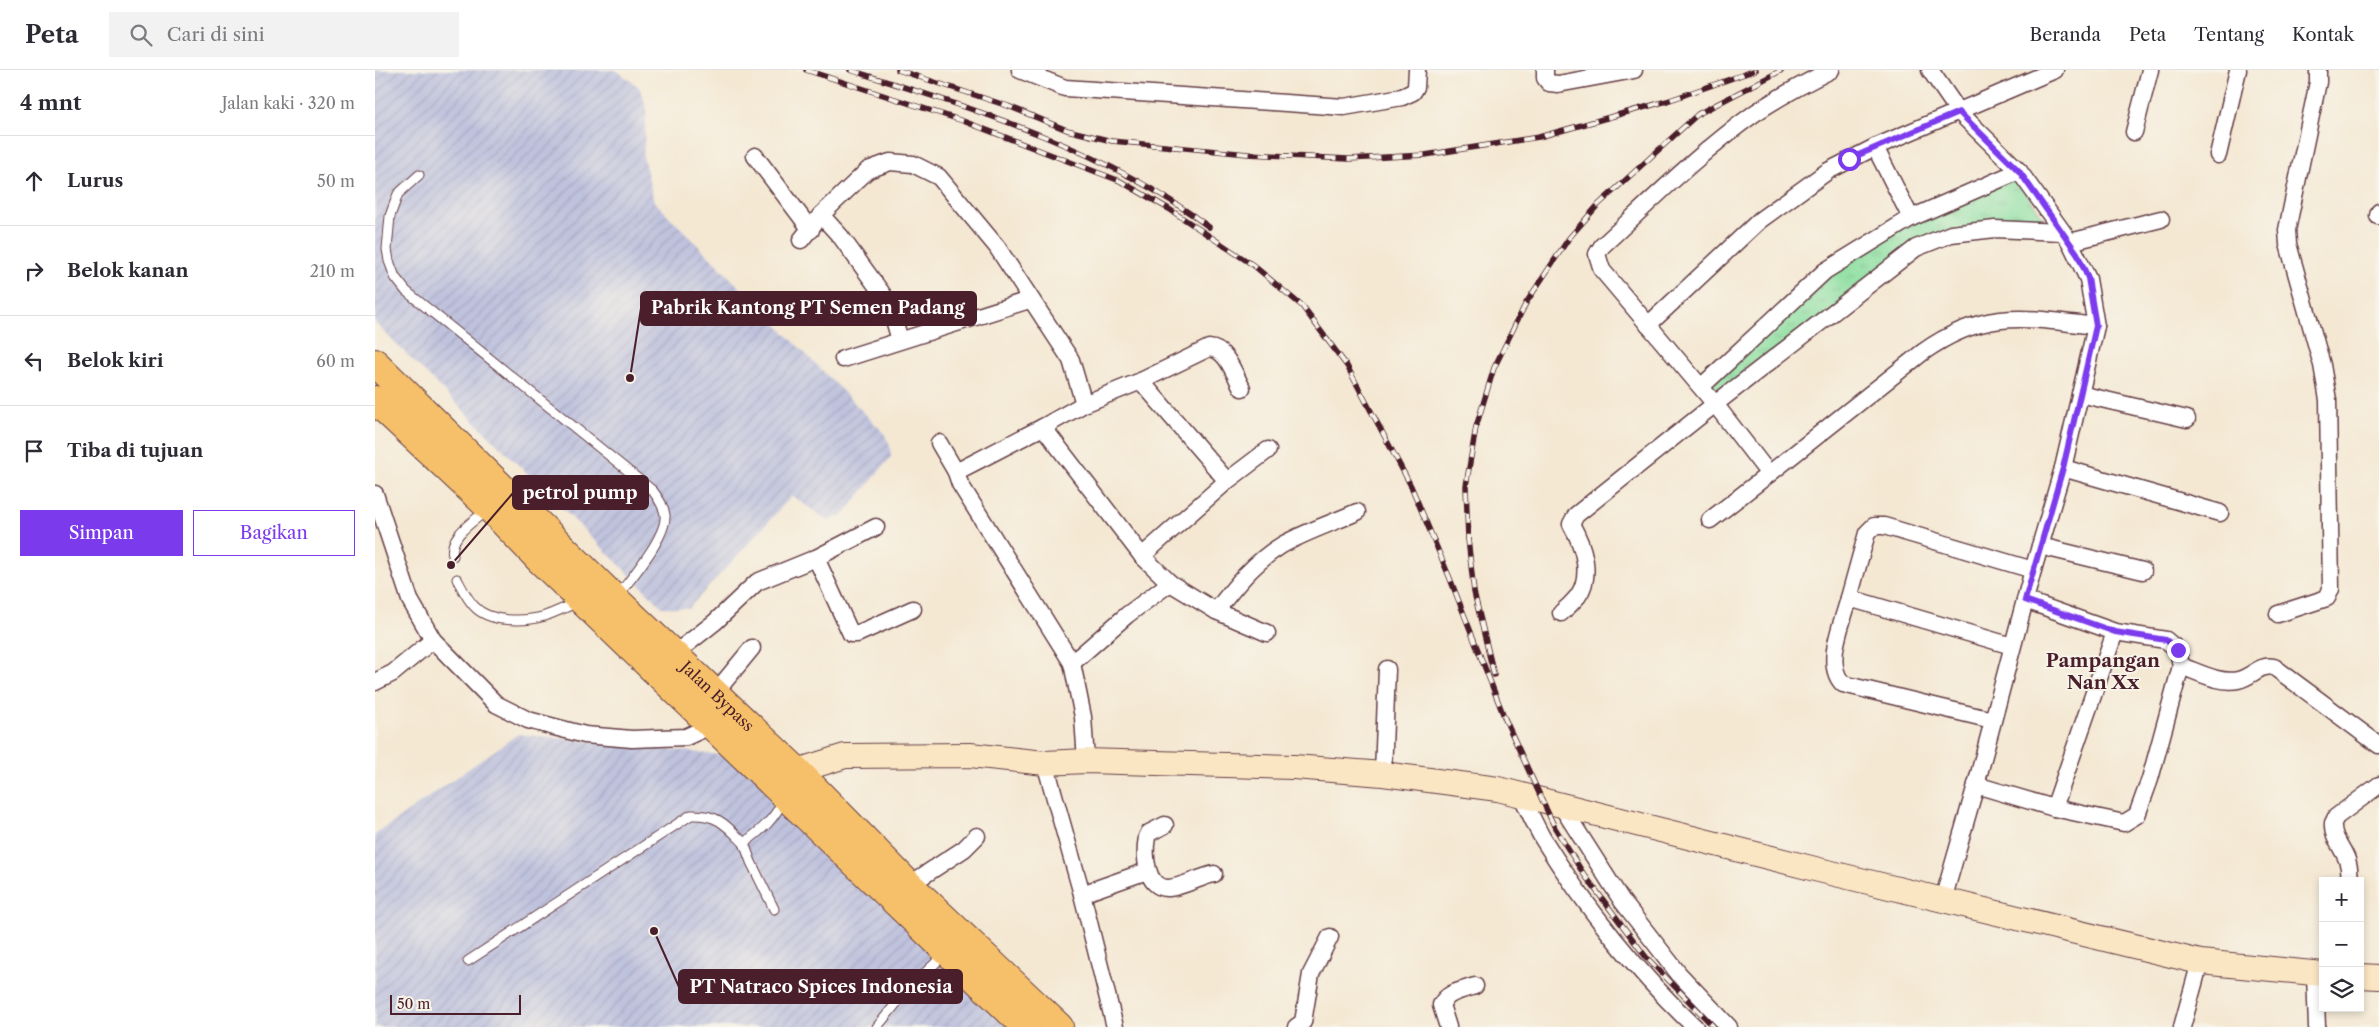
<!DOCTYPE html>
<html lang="id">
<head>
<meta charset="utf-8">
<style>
	:root { --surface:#fff; --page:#f2f2f3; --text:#2b2b33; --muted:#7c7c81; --line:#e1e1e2; --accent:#7c3aed }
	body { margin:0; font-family:"Libre Caslon Text",serif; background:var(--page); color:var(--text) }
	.controls { position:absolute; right:15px; bottom:15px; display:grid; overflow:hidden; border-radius:0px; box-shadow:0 2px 8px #0003 }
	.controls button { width:45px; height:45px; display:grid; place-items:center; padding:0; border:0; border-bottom:1px solid var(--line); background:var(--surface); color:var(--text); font:25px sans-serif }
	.scale { position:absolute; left:15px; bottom:12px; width:131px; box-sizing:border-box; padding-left:5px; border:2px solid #4a1f2b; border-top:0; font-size:14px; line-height:18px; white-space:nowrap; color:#4a1f2b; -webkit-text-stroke:4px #f7f3e8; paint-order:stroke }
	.stop { position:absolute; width:15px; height:15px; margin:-11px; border:4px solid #7c3aed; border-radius:50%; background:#fff }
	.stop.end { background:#7c3aed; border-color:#fff; box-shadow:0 1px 5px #0008 }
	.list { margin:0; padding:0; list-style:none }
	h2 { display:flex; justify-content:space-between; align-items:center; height:65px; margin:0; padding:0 20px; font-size:21px }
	h2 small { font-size:16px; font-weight:400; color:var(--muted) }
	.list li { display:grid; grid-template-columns:32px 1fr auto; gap:15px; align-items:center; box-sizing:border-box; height:90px; padding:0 20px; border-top:1px solid var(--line) }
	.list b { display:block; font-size:19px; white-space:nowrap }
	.list em { font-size:16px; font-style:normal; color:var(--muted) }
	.actions { display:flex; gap:10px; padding:15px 20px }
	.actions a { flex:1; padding:11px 0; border:1px solid var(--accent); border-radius:0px; text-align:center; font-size:18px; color:var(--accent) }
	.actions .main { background:var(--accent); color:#fff }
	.icon { flex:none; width:28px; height:28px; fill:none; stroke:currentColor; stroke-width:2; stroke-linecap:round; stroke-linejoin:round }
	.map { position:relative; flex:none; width:2004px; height:957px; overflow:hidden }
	header { display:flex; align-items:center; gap:30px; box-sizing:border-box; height:70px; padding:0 25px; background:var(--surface); border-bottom:1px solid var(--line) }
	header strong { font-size:24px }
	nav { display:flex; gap:28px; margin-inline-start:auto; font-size:18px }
	.search { width:350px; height:45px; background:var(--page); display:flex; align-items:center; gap:12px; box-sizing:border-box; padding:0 18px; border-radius:0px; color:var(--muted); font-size:19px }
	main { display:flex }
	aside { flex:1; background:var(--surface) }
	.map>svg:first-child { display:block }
	.industrial { fill:url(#industrial-furrows) }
	.grass { fill:url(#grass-tufts); stroke:#6a7f66 }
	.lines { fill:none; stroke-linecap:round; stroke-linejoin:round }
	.lane-casing { stroke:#643d44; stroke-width:11 }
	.street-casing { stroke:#643d44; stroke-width:19 }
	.secondary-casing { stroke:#643d44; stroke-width:26 }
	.highway-casing { stroke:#643d44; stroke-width:30 }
	.lane { stroke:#fff; stroke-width:9 }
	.street { stroke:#fff; stroke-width:16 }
	.secondary { stroke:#fbe6c4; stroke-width:24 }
	.highway { stroke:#f6c06b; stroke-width:28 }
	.rail-casing { stroke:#4a1f2b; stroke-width:5.5 }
	.rail { stroke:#f7f3e8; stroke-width:4; stroke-dasharray:11; stroke-linecap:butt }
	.route { stroke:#7c3aed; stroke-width:6 }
	.labels { text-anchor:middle; stroke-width:4; stroke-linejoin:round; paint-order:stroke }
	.street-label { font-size:16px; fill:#4a1f2b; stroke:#f7f3e8 }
	.quarter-label { font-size:19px; font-weight:bold; fill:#4a1f2b; stroke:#f7f3e8 }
	.leader { fill:none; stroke:#4a1f2b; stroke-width:2 }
	.callout-dot { fill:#4a1f2b; stroke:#f7f3e8; stroke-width:2 }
	.callout { fill:#4a1f2b; stroke:#4a1f2b; stroke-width:2 }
	.callout-label { font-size:18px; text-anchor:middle; font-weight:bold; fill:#fff }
</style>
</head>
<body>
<header>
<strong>Peta</strong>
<div class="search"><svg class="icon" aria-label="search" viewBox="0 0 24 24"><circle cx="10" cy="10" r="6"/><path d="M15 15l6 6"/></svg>Cari di sini</div>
<nav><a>Beranda</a><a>Peta</a><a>Tentang</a><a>Kontak</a></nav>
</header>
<main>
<aside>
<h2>4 mnt<small>Jalan kaki · 320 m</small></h2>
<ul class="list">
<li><svg class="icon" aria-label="ahead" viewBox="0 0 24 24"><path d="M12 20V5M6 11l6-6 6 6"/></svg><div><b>Lurus</b></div><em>50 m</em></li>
<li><svg class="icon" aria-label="right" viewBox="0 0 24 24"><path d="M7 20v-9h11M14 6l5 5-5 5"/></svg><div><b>Belok kanan</b></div><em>210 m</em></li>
<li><svg class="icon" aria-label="left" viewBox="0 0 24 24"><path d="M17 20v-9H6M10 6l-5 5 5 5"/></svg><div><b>Belok kiri</b></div><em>60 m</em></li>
<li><svg class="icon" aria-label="arrive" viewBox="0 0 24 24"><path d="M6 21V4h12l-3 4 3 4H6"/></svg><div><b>Tiba di tujuan</b></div></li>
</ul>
<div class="actions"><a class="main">Simpan</a><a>Bagikan</a></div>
</aside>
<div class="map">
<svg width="2004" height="957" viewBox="0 0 2004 957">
	<defs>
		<pattern id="industrial-furrows" width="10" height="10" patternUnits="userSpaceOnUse" patternTransform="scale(1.25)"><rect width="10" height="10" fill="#bfc2dd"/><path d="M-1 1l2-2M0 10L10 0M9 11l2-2" fill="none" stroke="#a6a6be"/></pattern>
		<pattern id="grass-tufts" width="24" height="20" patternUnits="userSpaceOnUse" patternTransform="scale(1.25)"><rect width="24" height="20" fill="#8bdfa0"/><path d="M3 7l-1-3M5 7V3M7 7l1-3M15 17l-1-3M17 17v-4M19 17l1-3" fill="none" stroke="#79bf8a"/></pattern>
	</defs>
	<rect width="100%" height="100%" fill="#f7f3e8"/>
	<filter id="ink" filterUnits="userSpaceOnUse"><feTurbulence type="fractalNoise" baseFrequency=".02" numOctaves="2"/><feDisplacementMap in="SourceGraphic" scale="10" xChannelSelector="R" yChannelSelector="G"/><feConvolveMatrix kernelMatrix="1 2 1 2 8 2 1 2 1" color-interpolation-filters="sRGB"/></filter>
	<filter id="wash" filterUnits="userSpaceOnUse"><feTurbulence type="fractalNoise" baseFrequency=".0096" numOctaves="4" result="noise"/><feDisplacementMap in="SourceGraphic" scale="20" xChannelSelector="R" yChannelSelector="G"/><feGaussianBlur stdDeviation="1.12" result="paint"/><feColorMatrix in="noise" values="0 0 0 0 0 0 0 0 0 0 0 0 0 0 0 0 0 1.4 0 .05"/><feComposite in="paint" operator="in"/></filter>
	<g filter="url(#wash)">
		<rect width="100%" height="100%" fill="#f4e8d3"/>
		<!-- industrial -->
		<g class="industrial">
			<polygon points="0,0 241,0 264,17 272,39 268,86 279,131 509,363 515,376 516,387 469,444 454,451 417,426 314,538 287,537 0,253"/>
			<polygon points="143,664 375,688 658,957 0,957 0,765"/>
		</g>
		<!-- grass -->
		<polygon class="grass" points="1641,108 1675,158 1560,167 1342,325 1337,315 1459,198 1524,157"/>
	</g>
	<g filter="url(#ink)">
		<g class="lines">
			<!-- lane casing -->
			<g class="lane-casing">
				<g id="lane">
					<path d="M44,105L23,124L15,146L12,179L14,191L20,207L31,221L278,421C283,428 289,436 290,445C292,467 255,509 242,527"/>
					<path d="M78,486C73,465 100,451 113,439"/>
					<path d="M82,509C87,518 92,529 99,536C114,553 150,552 170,546C181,542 192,537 203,532"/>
					<polyline points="369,773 376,792 399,839"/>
					<path d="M93,891L316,745C343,744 351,755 369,773C385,761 402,748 408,728"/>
					<polyline points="502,957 533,919 570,884"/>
				</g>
			</g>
			<!-- street casing -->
			<g class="street-casing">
				<g id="street">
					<polyline points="645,0 690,18 969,37 1027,27 1038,22 1041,17 1042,0"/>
					<polyline points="1170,0 1170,8 1174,13 1183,14 1259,0"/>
					<path d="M1456,0C1430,13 1404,27 1380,43C1325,82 1276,131 1227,176L1222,184L1227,200L1340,334L1394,404L1548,282C1610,238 1650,248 1721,256"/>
					<polyline points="1555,0 1584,42 1644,101 1695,172 1713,209 1721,256 1688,398 1658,500 1601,715 1568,830"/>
					<polyline points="1759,62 1775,0"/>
					<polyline points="1500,77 1536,148"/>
					<polyline points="1843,85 1863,0"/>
					<polyline points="380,86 436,160"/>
					<polyline points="446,145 466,167 514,233 525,270"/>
					<polyline points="2003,146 2004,142"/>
					<polyline points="426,170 446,145 493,100 515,92 538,94 564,107 622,177 696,290 709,334"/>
					<polyline points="1695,172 1786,149"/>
					<polyline points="1273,255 1385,150 1453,101 1500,77 1680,0"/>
					<polyline points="468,289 654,230"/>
					<polyline points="766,311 852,411"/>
					<polyline points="1326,317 1450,201 1536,148 1644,101"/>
					<polyline points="1705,324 1812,349"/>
					<path d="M668,357L709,334L766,311L834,278C852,279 859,304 867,318"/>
					<polyline points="564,373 581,402"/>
					<polyline points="1688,398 1845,443"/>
					<polyline points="0,424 35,530 58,570 121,634 153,650 210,665 257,669 311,667 337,655"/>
					<polyline points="1335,450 1394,404"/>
					<polyline points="1665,476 1768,501"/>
					<polyline points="767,486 852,411 893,380"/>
					<polyline points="441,488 476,564 482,564 538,539"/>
					<polyline points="1474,528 1492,463 1499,456 1509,456 1658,500"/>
					<path d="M841,541C860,516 879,492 907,475C930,462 957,453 982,442"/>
					<path d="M1186,543C1192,538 1198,532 1203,526C1218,504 1208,475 1196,454L1201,445L1340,334L1541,178L1576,164L1620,159L1687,162"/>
					<polyline points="1903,544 1952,528 1956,519 1953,330 1947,295 1913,174 1912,160 1943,12 1943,0"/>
					<polyline points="298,585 340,552 382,512 441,488 501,457"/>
					<polyline points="697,593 752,545 795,513"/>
					<path d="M1806,596C1823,602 1845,614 1863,610C1878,607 1883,594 1899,597L2004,675"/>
					<polyline points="0,612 18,603 58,570"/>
					<polyline points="340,623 377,578"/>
					<path d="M1617,650L1468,614C1448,594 1468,552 1474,528L1637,576"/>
					<polyline points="711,691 708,647 697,593 585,414 581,402 668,357 767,486 795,513 841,541 892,563"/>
					<polyline points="670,693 707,824 740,957"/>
					<polyline points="1008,704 1012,599"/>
					<polyline points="1601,715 1679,738 1749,753 1762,745 1775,709 1806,596 1803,580 1791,570 1740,562 1650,530"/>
					<path d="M1146,725C1153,739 1160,755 1168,769C1208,834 1265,906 1320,957"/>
					<polyline points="1187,737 1247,831 1304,904 1354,957"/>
					<polyline points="1679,738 1740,562"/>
					<path d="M790,755L774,763L772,767C769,783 770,820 794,818C807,817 825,807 839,804"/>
					<path d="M1974,811C1978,782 1956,774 1958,753L1961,747L2004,715"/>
					<polyline points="534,815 589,779 602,766"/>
					<polyline points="707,824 772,801"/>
					<polyline points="1940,904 1942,957"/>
					<polyline points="921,957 928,952 936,904 955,867"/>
					<path d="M1073,957L1066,935C1072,922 1088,920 1100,916"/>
					<polyline points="1807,957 1825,892"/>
				</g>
			</g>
			<!-- secondary casing -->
			<g class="secondary-casing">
				<g id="secondary">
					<polyline points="414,716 422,701 470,686 595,685 670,693 711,691 919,697 1008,704 1123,719 1444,800 1825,892 1948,904"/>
					<polyline points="1985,906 2004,907"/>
				</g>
			</g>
			<!-- highway casing -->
			<g class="highway-casing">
				<g id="highway">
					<path id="s1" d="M0,293L241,530L422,701L534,815L684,957"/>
					<polyline points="0,330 114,437 166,491 250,572 651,957"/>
				</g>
			</g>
			<!-- lane -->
			<use href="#lane" class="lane"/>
			<!-- street -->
			<use href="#street" class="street"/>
			<!-- secondary -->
			<use href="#secondary" class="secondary"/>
			<!-- highway -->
			<use href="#highway" class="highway"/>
			<!-- rail casing -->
			<g class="rail-casing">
				<g id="rail">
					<polyline points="431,0 588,51 745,111 794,139 878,195 927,236 972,296 1036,416 1074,506 1130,649 1180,758 1208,803 1271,887 1339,957"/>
					<path d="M475,0C599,39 729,78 834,157"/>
					<polyline points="523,0 633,36 692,60 737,71 873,84 973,89 1050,85 1164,67 1292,31 1381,0"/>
					<polyline points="1119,605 1099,522 1093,469 1091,416 1101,357 1119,298 1151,233 1194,168 1223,135 1323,44 1407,0"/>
				</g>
			</g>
			<!-- rail -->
			<use href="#rail" class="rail"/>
		</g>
	</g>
	<g class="lines" filter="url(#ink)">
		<!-- route -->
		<polyline class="route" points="1474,89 1584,42 1644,101 1702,183 1713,208 1721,256 1688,398 1650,530 1740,562 1791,570 1803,580"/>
	</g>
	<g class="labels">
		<!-- street labels -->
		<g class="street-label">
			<text dy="6" stroke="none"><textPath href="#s1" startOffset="478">Jalan Bypass</textPath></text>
		</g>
		<!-- quarter labels -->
		<g class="quarter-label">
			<text x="1728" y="597">Pampangan<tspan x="1728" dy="22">Nan Xx</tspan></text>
		</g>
	</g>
	<!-- callouts -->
	<path class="leader" d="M255 308L266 238M76 495L138 423M279 861L304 917"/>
	<g class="callout-dot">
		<circle cx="255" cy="308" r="5"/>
		<circle cx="76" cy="495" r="5"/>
		<circle cx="279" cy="861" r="5"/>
	</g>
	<g class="callout">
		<rect x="266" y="222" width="335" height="33" rx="5"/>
		<rect x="138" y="406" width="135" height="33" rx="5"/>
		<rect x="304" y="900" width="283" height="33" rx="5"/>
	</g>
	<g class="callout-label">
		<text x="433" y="244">Pabrik Kantong PT Semen Padang</text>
		<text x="205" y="429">petrol pump</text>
		<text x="446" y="923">PT Natraco Spices Indonesia</text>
	</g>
</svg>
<div class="controls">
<button>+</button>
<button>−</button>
<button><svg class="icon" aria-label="layers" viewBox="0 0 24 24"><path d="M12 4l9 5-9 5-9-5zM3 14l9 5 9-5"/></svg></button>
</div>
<div class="scale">50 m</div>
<div class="stop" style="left:1474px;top:89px"></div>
<div class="stop end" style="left:1803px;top:580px"></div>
</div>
</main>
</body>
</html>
